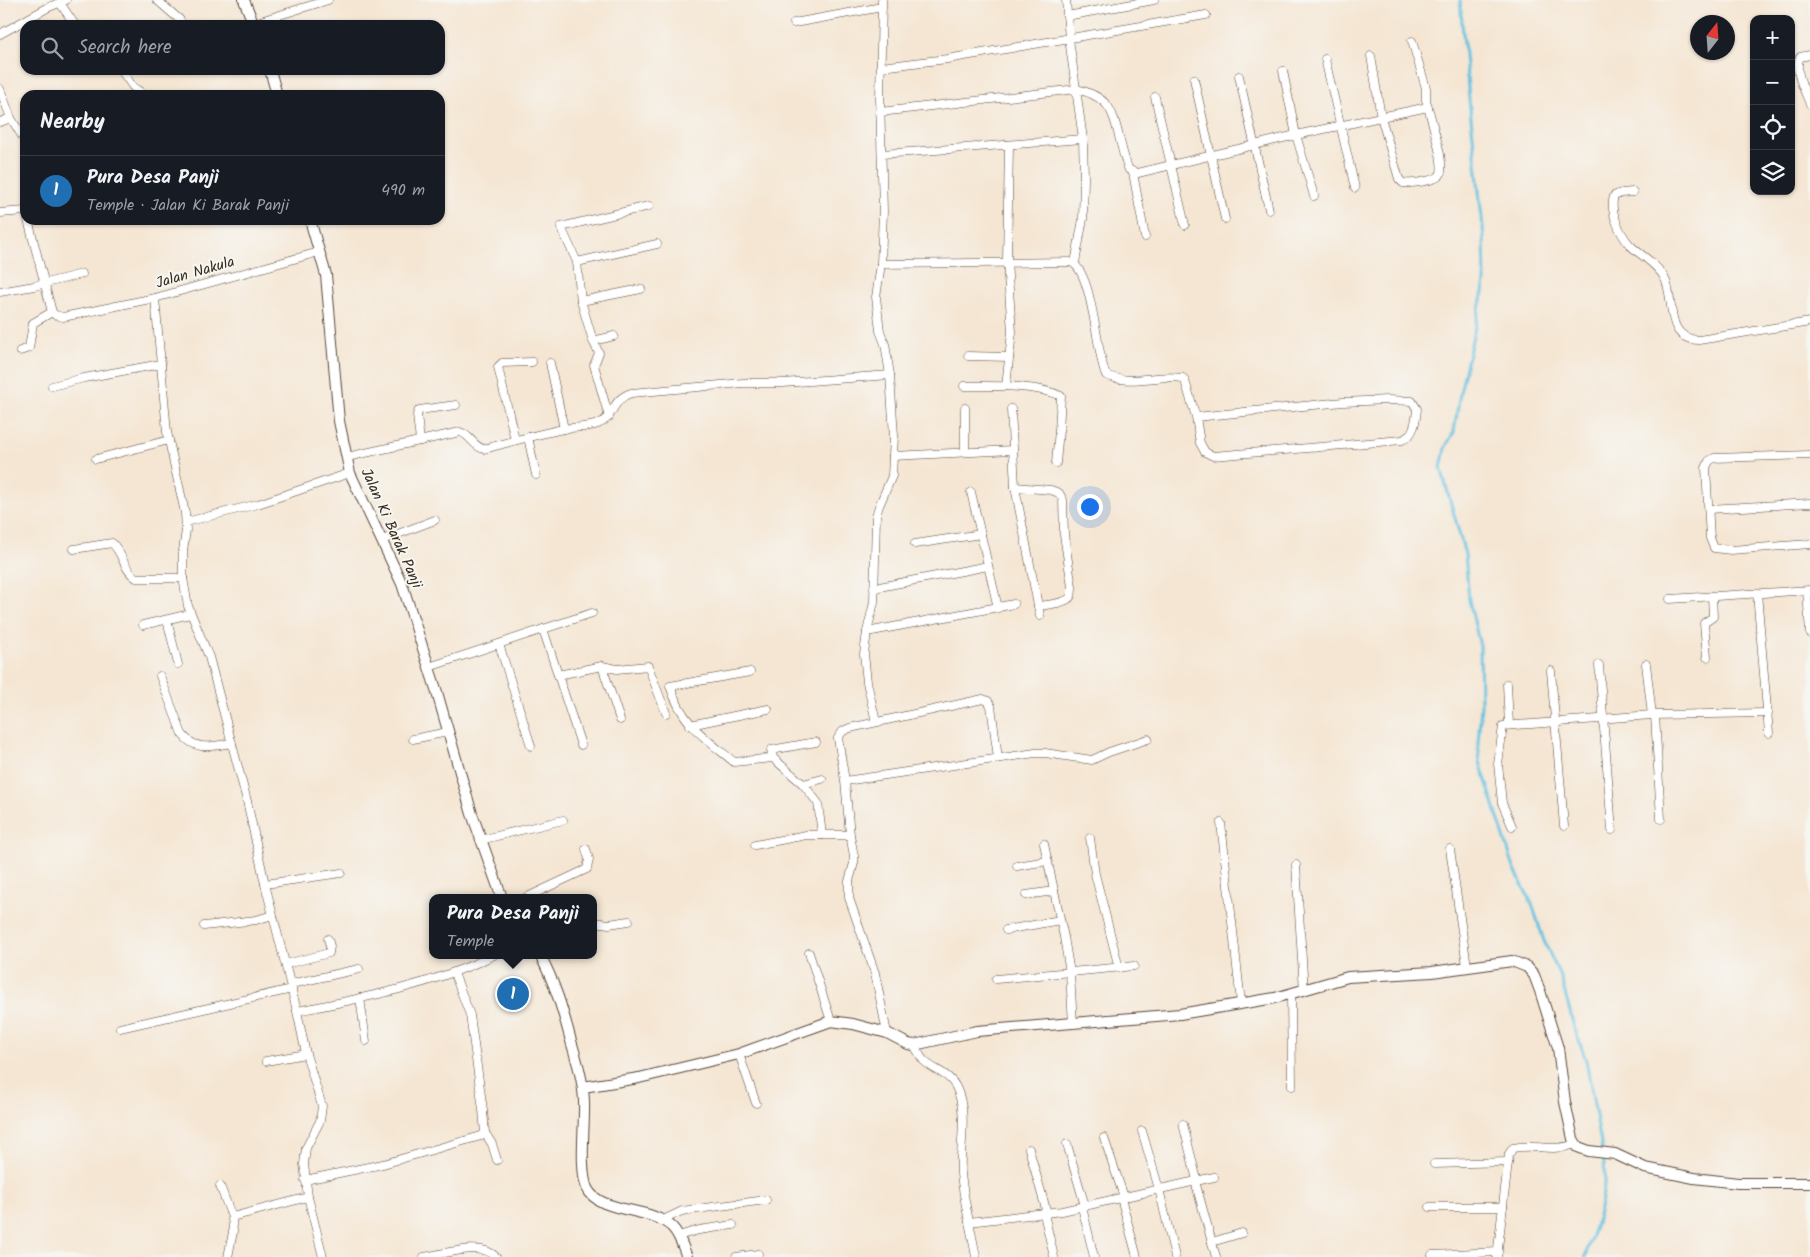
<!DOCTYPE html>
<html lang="en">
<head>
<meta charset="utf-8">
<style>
	:root { --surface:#171b24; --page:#20242c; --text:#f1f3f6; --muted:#9ea1a6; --line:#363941; --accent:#1f6fb2 }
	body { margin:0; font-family:Kalam,sans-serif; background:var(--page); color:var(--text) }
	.controls { position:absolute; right:15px; top:15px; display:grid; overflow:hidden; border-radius:10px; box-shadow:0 1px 4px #0004 }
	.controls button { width:45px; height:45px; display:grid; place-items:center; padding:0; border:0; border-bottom:1px solid var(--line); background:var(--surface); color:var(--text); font:25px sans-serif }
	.compass { position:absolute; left:1690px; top:15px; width:45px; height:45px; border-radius:50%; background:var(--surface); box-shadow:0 1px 4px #0004; rotate:17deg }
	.you { position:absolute; left:1089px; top:506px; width:18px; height:18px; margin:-12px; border:4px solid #fff; border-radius:50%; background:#1a73e8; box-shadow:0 0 0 8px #1a73e833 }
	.badge { display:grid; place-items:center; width:32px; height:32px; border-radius:50%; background:var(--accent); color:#fff; font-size:16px; font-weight:700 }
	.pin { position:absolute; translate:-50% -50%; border:2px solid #fff; box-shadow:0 1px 5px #0006 }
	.popup { position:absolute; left:429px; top:894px; width:168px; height:65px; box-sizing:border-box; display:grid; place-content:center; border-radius:10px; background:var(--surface); filter:drop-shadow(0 1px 4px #0005); font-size:16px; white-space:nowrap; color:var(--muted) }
	.popup b { font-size:19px; color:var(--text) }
	.popup::after { content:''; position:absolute; left:50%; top:100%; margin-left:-10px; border:10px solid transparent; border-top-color:var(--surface) }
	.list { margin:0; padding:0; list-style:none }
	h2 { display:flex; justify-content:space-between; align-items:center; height:65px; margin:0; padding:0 20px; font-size:21px }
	h2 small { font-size:16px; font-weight:400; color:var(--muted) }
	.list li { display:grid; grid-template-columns:32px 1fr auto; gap:15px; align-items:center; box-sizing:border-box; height:70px; padding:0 20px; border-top:1px solid var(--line) }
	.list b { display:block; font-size:19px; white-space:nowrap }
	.list p { margin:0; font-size:16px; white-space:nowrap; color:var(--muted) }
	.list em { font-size:16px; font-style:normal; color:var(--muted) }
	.icon { flex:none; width:28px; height:28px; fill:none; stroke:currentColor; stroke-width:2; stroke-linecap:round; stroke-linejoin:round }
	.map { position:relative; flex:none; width:1810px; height:1257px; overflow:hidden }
	.search { position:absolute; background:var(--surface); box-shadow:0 1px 4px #0004; left:20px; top:20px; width:425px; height:55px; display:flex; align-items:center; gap:12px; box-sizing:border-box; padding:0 18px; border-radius:15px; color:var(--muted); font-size:19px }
	.panel { position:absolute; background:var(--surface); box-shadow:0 1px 4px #0004; left:20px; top:90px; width:425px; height:135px; border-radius:15px }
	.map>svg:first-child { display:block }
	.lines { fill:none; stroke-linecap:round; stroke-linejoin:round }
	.stream { stroke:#62c1e0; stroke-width:3 }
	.minor-casing { stroke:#574639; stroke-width:9 }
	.tertiary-casing { stroke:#574639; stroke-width:12 }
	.minor { stroke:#fff; stroke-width:8 }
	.tertiary { stroke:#fff; stroke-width:10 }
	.labels { text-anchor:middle; stroke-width:4; stroke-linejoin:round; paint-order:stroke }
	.street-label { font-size:15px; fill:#3b2a1e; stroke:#f6f6f2 }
</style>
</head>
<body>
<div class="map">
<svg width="1810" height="1257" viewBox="0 0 1810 1257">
	<rect width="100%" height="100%" fill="#f6f6f2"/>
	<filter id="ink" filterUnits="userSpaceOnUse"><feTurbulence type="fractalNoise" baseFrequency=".02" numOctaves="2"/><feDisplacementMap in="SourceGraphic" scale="10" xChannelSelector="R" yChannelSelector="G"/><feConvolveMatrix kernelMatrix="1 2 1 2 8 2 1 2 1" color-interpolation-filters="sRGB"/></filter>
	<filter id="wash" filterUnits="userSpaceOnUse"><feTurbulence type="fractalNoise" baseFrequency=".0096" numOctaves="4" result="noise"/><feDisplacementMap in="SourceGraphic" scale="20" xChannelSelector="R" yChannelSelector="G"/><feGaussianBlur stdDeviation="1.12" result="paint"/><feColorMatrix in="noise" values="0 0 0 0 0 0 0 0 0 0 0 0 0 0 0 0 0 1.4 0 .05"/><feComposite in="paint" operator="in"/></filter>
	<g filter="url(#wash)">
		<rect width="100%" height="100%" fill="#f5e6d3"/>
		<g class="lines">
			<!-- stream -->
			<g class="stream">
				<polyline points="1460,0 1469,99 1484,237 1485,283 1460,393 1454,432 1445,448 1441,468 1465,554 1469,600 1480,646 1481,706 1478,743 1480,762 1514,868 1532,904 1544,941 1561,978 1574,1027 1586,1060 1602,1149"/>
				<path d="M1585,1257C1596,1223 1609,1191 1603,1156"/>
			</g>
		</g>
	</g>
	<g filter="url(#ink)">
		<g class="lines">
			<!-- minor casing -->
			<g class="minor-casing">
				<g id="minor">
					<polyline points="157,0 180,20"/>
					<polyline points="1066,0 1069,39 1083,139 1084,178 1083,219 1075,263"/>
					<polyline points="60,3 75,25"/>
					<polyline points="1067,16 1154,0"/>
					<polyline points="254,23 328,0"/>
					<polyline points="794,23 882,7"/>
					<polyline points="0,34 49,7 66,0"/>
					<path d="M1810,55L1800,57C1793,70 1805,91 1810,104"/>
					<path d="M1371,56L1381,117L1399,179L1403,183C1410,184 1436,181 1440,175C1446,166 1431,119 1428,107"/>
					<polyline points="1325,59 1355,188"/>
					<polyline points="881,67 947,59 1206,15"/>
					<polyline points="121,70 133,87 145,95"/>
					<polyline points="1283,71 1296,135 1314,196"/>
					<polyline points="1239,76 1269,210"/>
					<polyline points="1194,79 1225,219"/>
					<polyline points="0,89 11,118 25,141"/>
					<polyline points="1155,97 1185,225"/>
					<path d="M880,112L1077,89C1087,92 1097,95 1105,103C1118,115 1120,152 1129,170L1138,173L1296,135L1428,107L1426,100V88L1412,41"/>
					<polyline points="0,122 11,118"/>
					<polyline points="882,154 1083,139"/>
					<polyline points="1133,173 1145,237"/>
					<path d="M1633,192L1621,193L1614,196C1609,211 1620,234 1630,245C1641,256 1656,263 1664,277C1676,297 1663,340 1699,340L1810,322"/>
					<polyline points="0,213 25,211"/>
					<polyline points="28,220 52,312 55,315 63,317 155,298 319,252"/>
					<polyline points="577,262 657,244"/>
					<path d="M881,264L1070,262C1093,268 1096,354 1106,375C1130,386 1157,374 1183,378L1185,381L1196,417L1200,443L1205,452L1213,456L1402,440C1414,436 1416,421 1417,409L1412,401L1387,400L1343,402L1196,417"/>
					<polyline points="0,292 34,286 82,274"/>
					<polyline points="155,298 167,432 185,513 186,530 183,551 183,578 188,606 209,657 247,801 265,884 297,1011 306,1054 322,1106 320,1121 306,1148 304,1164 308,1197 323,1257"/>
					<polyline points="581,301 641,289"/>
					<polyline points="593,341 614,336"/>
					<polyline points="20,351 29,348 33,323 52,312"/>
					<polyline points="968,356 1009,357"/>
					<polyline points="550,363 564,429"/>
					<polyline points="52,386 84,378 161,364"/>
					<path d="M964,386C991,386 1036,384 1061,396L1059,430L1056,463"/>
					<polyline points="1006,386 1012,332 1007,262 1009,145"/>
					<polyline points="965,408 965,451"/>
					<polyline points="1011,409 1015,487 1040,616"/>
					<polyline points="609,417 594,365 599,353 593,341 581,301 577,262 561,227 649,206"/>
					<polyline points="528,437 536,475"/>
					<polyline points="515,440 498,367 502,363 532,362"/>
					<polyline points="420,441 417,415 419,410 456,405"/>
					<polyline points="1810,455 1714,458 1709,461 1706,468 1710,538 1714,548 1731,550 1810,544"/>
					<polyline points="893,456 1013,450"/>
					<path d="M347,457L460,432C471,435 473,447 484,449C510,442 537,434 564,429C575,427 587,428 598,424C616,417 610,400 631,393L743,383H783L890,375"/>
					<polyline points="96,459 169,440"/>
					<path d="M1015,487L1051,490L1059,493L1063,500L1064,535L1072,587C1072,588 1072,595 1071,596C1068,603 1046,605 1038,606"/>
					<polyline points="971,492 998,608"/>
					<polyline points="1709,509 1810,503"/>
					<polyline points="186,522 258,504 350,473"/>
					<polyline points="382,540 435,520"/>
					<polyline points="915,544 981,534"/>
					<path d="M74,549L112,543C123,553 123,569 136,578H183"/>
					<polyline points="874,588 988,566"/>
					<polyline points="1807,591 1810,633"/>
					<polyline points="1757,593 1769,733"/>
					<polyline points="1670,599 1810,590"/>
					<polyline points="167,620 178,664"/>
					<polyline points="143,625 190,614"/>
					<polyline points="543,629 581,745"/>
					<polyline points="867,632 1014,604"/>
					<polyline points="499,644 531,746"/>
					<polyline points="1707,657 1704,623 1713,617 1712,596"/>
					<polyline points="1646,664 1652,715"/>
					<polyline points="1599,665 1612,830"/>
					<polyline points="602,666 620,720"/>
					<polyline points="429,667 592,613"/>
					<polyline points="1551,671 1564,826"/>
					<path d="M750,672L670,686C683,725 704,737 734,762L773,758L803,784L818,803L822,835"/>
					<polyline points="558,675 602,666 617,669 648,666 666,713"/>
					<path d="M160,676L182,734C196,752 212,746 232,743"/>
					<polyline points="1507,684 1509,725"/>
					<polyline points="1655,715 1661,819"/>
					<polyline points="876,722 867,682 864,654 867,632 874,602 876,516 879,506 892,476 894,436 890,375 885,344 880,331 876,297 881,264 883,211 880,98 882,0"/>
					<polyline points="690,725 768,709"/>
					<polyline points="413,739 448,732"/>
					<polyline points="773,758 771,750 816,742"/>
					<polyline points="845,781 1035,753 1045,753 1092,760 1109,752 1148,739"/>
					<polyline points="803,784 822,779"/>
					<polyline points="1221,823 1241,1003"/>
					<polyline points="1512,826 1502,803 1498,764 1503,726 1652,715 1768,713"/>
					<polyline points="1090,838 1095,874 1119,968"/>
					<polyline points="480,840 563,820"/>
					<polyline points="1044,844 1064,937 1070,973 1073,1024"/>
					<polyline points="755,845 806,835 850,835"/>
					<polyline points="1450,849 1467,966"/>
					<polyline points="1296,865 1304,991"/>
					<polyline points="1017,866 1047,861"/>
					<polyline points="265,884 341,873"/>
					<polyline points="1026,895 1054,891"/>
					<polyline points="525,898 587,869 589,859 586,849"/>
					<polyline points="593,922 609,924 629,921"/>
					<polyline points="204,926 256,920 273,915"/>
					<polyline points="1006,930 1060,920"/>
					<polyline points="809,953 831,1021"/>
					<polyline points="286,964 329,953 330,946 328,939"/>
					<polyline points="996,979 1134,966"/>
					<polyline points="291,984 359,969"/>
					<polyline points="1291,994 1292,1086"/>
					<polyline points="360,998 366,1041"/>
					<path d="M297,1011C364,998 433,985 494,955"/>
					<polyline points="120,1028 292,989"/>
					<polyline points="887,1033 875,973 849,898 849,881 854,863 854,856 850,835 845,781 838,738 843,731 850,728 983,699 988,701 991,706 998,758"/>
					<path d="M914,1045C917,1050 920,1056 924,1061C935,1071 949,1073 956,1087C969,1114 959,1146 961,1174C964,1202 971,1229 976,1257"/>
					<polyline points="739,1054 756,1103"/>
					<polyline points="266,1061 306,1054"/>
					<polyline points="1183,1124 1197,1180"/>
					<polyline points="1142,1131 1159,1189 1175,1257"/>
					<polyline points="485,1133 492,1144 497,1160"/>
					<polyline points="1104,1138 1124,1197"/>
					<polyline points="1067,1144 1085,1206"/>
					<polyline points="1029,1149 1047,1213"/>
					<polyline points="1434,1164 1508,1162"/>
					<polyline points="305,1180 383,1164 481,1136 485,1133 483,1110 470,1015 454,973"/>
					<polyline points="1195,1181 1216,1257"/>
					<polyline points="220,1186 232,1217"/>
					<polyline points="1121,1198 1137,1257"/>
					<polyline points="1082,1207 1094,1257"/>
					<polyline points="1430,1207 1503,1207"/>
					<polyline points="1044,1214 1054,1257"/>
					<polyline points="663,1220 682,1211 766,1200"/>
					<polyline points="969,1222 1062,1211 1214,1177"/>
					<polyline points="678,1236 699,1230 733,1225"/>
					<polyline points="1212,1242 1242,1233"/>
					<polyline points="1432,1255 1498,1252"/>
					<polyline points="228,1257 233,1232 232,1217 308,1197"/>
					<path d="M424,1257C444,1254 482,1241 496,1257"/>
					<polyline points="736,1257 758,1254"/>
					<path d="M1497,1257L1509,1154L1513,1148C1536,1143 1550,1153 1576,1144"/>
				</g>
			</g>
			<!-- tertiary casing -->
			<g class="tertiary-casing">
				<g id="tertiary">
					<polyline points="244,0 254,25"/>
					<polyline points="270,70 277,95"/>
					<polyline points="310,220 326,275 339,421 350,473 402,584 436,689 472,814 502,898"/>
					<path d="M540,955C555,983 563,1011 571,1041C577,1061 583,1080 584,1101C585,1123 579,1169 587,1188C599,1214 650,1206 672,1227C680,1235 683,1247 687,1257"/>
					<polyline points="583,1087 639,1078 739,1054 831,1021 853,1024 887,1033 908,1044 914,1045 977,1031 1180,1014 1275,998 1348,977 1432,972 1512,961 1527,967 1534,975 1540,991 1558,1048 1565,1102 1573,1139 1578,1147 1589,1151 1615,1154 1645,1168 1694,1178 1738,1183 1810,1183"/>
				</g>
			</g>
			<!-- minor -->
			<use href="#minor" class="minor"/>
			<!-- tertiary -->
			<use href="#tertiary" class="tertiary"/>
		</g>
	</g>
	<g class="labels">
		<!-- street labels -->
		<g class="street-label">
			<text transform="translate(195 272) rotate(-16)" y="5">Jalan Nakula</text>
			<text transform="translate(392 528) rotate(66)" y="5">Jalan Ki Barak Panji</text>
		</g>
	</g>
</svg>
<div class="controls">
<button>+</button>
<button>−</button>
<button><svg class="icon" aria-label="locate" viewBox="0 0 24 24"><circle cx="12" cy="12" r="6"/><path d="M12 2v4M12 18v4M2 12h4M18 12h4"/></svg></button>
<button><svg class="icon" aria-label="layers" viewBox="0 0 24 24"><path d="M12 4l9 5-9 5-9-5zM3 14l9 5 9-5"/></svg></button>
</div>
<svg class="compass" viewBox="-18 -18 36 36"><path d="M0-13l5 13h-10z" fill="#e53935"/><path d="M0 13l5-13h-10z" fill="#9ea1a6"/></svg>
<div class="you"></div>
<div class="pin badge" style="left:513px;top:994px">1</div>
<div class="popup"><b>Pura Desa Panji</b>Temple</div>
<div class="search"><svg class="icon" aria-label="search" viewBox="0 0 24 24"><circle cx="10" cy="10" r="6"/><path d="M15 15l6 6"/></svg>Search here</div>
<section class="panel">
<h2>Nearby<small></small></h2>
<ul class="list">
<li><span class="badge">1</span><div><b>Pura Desa Panji</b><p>Temple · Jalan Ki Barak Panji</p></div><em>490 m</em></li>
</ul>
</section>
</div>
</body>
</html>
